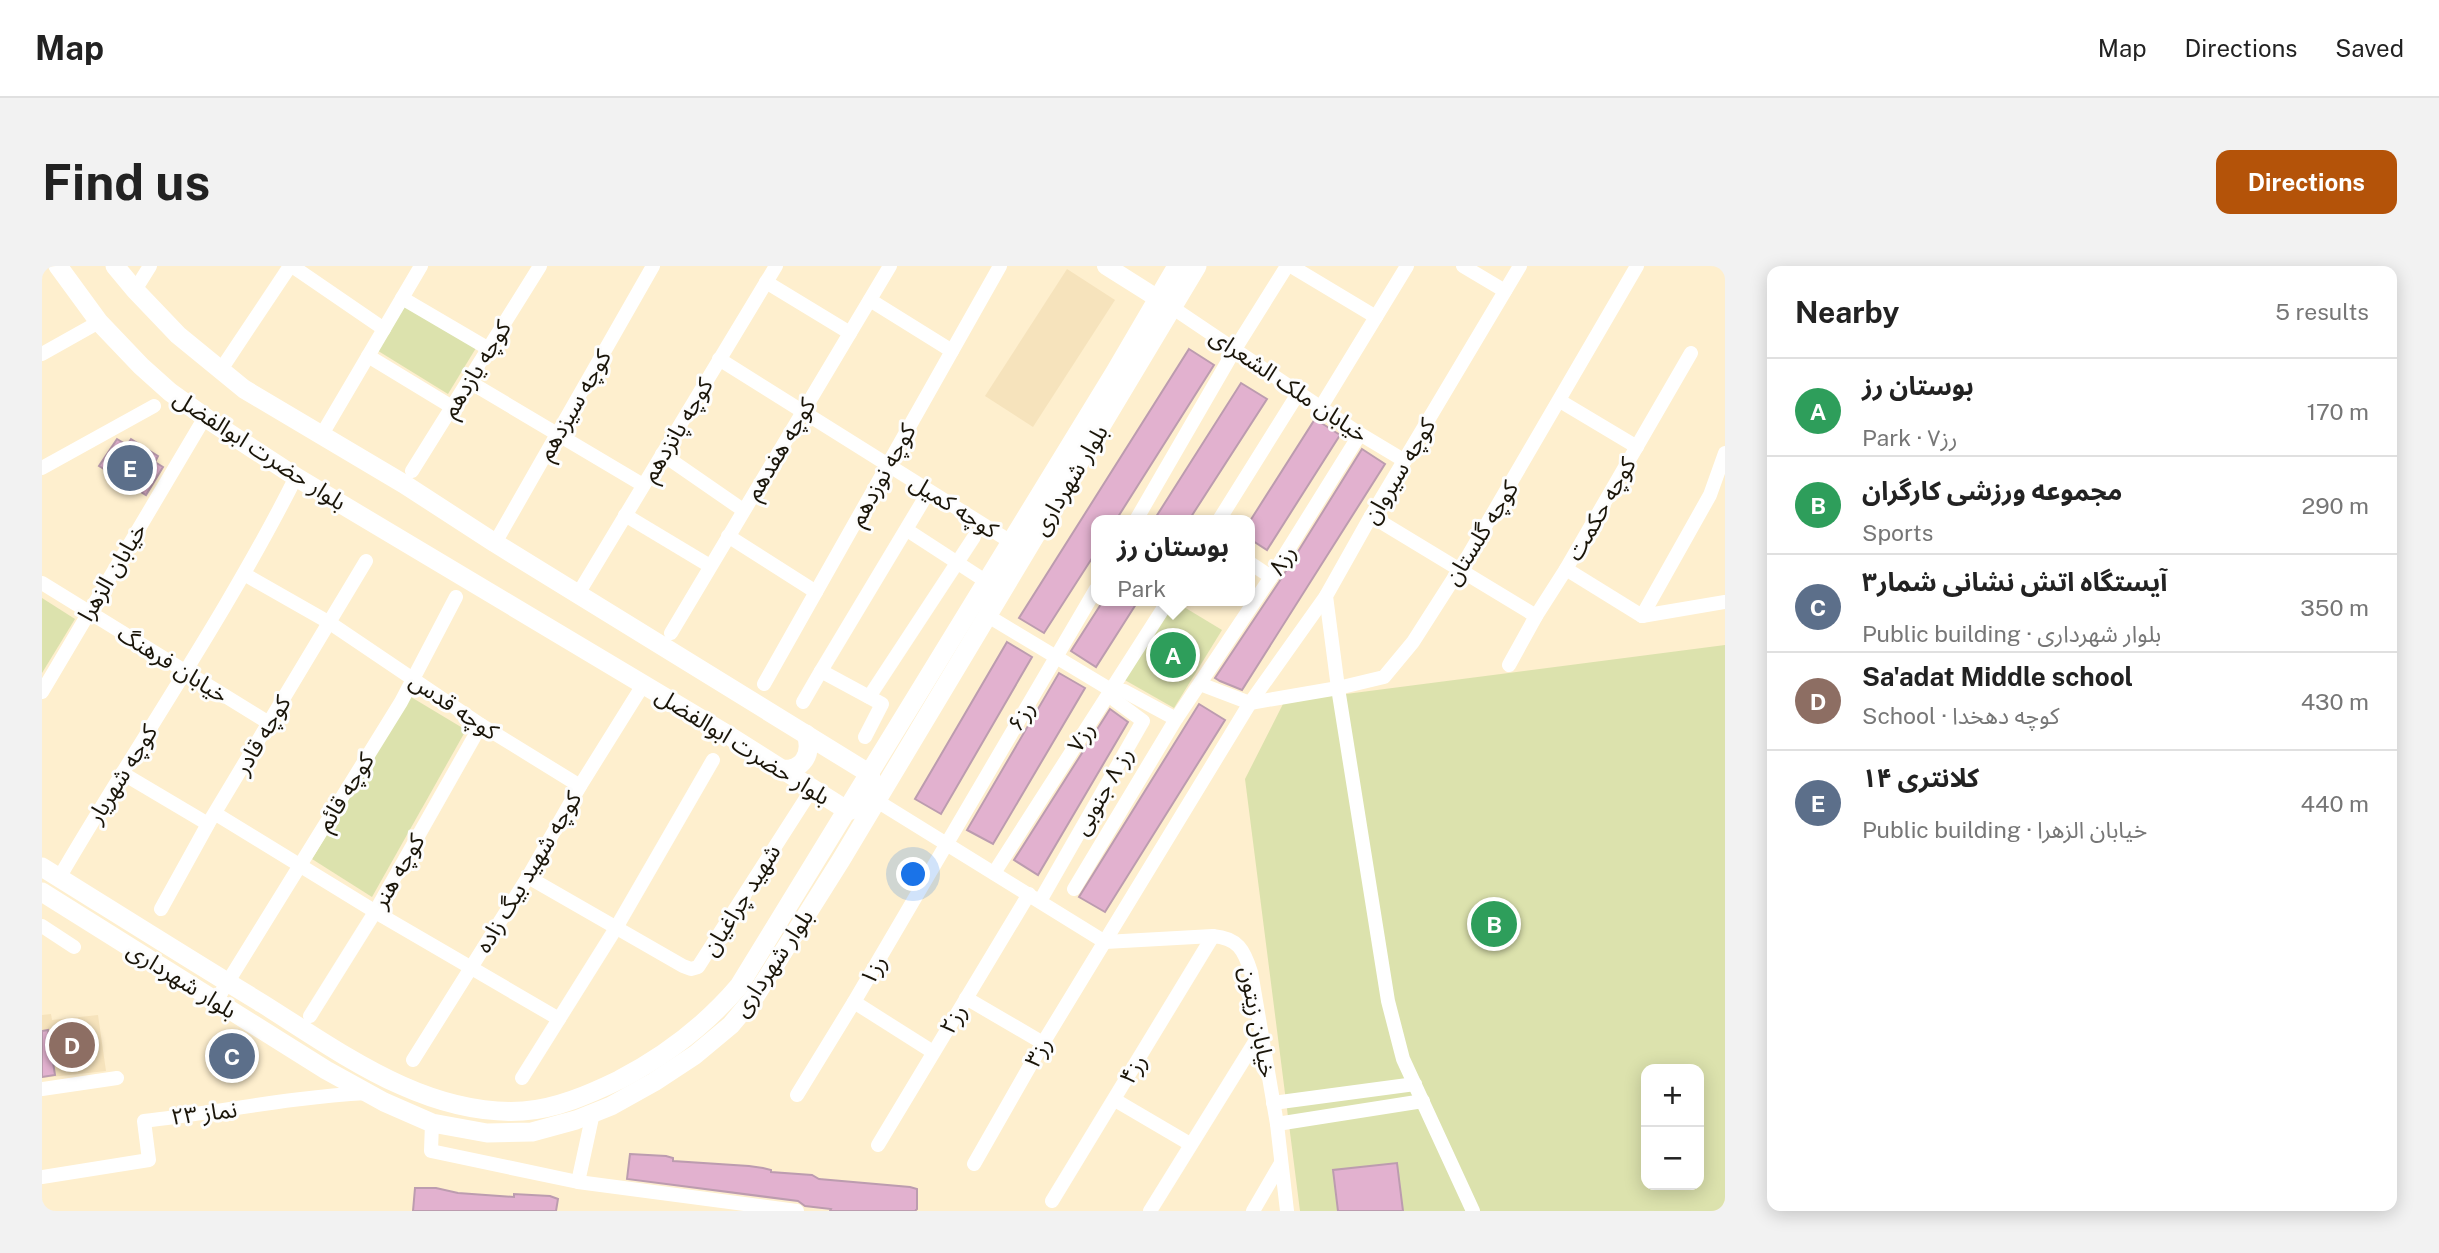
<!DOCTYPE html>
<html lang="en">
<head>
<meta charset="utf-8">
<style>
	:root { --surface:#fff; --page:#f2f2f2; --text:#222; --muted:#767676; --line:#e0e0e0; --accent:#b45309 }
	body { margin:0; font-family:"Public Sans","Noto Sans Arabic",sans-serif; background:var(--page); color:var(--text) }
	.controls { position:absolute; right:21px; bottom:21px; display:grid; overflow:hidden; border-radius:14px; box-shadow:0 4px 18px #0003 }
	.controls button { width:63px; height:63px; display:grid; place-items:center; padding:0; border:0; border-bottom:2px solid var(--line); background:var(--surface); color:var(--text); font:35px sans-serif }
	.you { position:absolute; left:872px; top:609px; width:24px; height:24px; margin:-18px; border:5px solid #fff; border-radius:50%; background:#1a73e8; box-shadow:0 0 0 10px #1a73e833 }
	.badge { display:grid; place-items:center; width:46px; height:46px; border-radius:50%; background:var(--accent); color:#fff; font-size:23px; font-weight:700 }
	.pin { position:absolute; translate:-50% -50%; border:4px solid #fff; box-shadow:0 2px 7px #0006 }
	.popup { position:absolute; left:1049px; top:249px; width:164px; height:91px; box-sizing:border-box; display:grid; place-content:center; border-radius:14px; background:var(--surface); filter:drop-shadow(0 2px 5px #0005); font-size:23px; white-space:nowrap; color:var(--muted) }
	.popup b { font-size:26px; color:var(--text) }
	.popup::after { content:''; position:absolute; left:50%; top:100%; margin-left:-14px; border:14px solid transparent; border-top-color:var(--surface) }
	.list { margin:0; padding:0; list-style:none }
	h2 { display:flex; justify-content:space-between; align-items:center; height:91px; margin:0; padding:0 28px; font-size:30px }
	h2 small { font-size:23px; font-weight:400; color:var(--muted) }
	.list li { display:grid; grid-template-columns:46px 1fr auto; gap:21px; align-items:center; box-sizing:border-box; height:98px; padding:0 28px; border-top:2px solid var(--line) }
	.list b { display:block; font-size:26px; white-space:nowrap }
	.list p { margin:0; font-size:23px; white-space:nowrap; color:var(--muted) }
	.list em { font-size:23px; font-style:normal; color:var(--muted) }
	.map { position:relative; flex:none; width:1683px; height:945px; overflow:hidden; border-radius:14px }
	header { display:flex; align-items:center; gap:42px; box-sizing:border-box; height:98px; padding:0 35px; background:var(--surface); border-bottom:2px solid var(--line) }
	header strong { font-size:33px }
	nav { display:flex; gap:38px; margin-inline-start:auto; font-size:24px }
	.intro { display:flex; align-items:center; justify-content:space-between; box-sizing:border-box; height:168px; padding:0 42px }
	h1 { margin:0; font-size:49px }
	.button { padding:18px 32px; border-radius:14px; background:var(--accent); color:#fff; font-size:24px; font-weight:700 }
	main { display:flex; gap:42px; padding:0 42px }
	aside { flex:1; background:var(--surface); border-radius:14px; box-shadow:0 4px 18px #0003 }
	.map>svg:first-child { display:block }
	.built { fill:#f6e3bc }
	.green { fill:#dce2ad; fill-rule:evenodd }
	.building { fill:#e2b1cf; stroke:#bc9caf; stroke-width:2 }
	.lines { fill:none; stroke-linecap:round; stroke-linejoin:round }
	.minor { stroke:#fff; stroke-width:14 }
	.tertiary { stroke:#fff; stroke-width:18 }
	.secondary { stroke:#fff; stroke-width:19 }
	.labels { text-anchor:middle; stroke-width:6; stroke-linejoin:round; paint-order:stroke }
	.street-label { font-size:23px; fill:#1a1509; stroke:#fdfdfd }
</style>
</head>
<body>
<header>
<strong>Map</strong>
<nav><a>Map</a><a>Directions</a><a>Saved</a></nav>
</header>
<div class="intro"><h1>Find us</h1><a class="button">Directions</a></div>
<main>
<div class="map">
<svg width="1683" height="945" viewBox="0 0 1683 945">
	<rect width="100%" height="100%" fill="#feefce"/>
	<!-- built -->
	<g class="built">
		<polygon points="1025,3 1073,34 991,161 943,130"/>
		<polygon points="9,748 10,754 56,749 64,805 0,812 0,749"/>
	</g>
	<!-- green -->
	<g class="green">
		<polygon points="361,38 434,82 406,128 333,83"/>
		<polygon points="0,332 33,353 0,407"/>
		<polygon points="1132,335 1180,364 1132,442 1081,413"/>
		<path d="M1683,379V945H1258L1203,513L1242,436ZM1604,803H1657V919H1604Z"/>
		<polygon points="369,431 424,464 330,631 270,593"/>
	</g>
	<!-- building -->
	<g class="building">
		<polygon points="1147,83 1172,99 1074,254 1054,254 1054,286 1002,367 977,352"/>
		<polygon points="1199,117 1225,133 1147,254 1112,254"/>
		<polygon points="1273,153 1298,169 1225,284 1208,273 1208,255"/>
		<polygon points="75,173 85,179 89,173 116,190 113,196 121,201 104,229 57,200"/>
		<polygon points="1320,183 1343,198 1200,424 1178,415 1173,412 1237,316"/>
		<polygon points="1061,335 1096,335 1054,401 1029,385"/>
		<polygon points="965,376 990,391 899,548 873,533"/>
		<polygon points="1017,407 1043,422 951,578 925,564"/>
		<polygon points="1157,438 1183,454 1063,646 1037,631"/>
		<polygon points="1068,443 1086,456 996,609 972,594"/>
		<polygon points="6,764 13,809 0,811 0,765"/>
		<polygon points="208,778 210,800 172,803 169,780"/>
		<polygon points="588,888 624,890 631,892 631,895 707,900 721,902 729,904 729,906 770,909 777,913 868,921 875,923 875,943 873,945 788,945 789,943 763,940 756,935 585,913"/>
		<polygon points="1355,897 1361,945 1296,945 1291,904"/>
		<polygon points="373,922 394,922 416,927 472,931 472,928 508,930 516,933 514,945 371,945"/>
	</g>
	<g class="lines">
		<!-- minor -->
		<g class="minor">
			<polyline points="250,0 342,63"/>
			<polyline points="1249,0 1334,51"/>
			<polyline points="1421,0 1463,25"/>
			<polyline points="724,16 808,67"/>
			<polyline points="93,24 108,0"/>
			<polyline points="360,32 447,83"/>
			<polyline points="828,34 910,85"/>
			<polyline points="1131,42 1318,168 1363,195"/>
			<polyline points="0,88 57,56"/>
			<polyline points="326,90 410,141"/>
			<polyline points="677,93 969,276"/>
			<polyline points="178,105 248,0"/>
			<polyline points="426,115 601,219"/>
			<polyline points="1518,135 1595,181"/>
			<polyline points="1279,141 1365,0"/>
			<polyline points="279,170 379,0"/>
			<polyline points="620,188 701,244"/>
			<polyline points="0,202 112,140"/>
			<polyline points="370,205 498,0"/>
			<polyline points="583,249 668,300"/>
			<polyline points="1329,250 1494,350"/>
			<polyline points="1094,254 1193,83 1245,0"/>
			<polyline points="1177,254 1257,126"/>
			<polyline points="865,264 945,316"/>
			<polyline points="686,270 774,326"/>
			<polyline points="453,277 611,0"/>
			<polyline points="1208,297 1229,311"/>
			<polyline points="1524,303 1600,350"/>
			<polyline points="202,308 288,357 439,459 538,520"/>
			<polyline points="0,317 227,457"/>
			<polyline points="536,328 734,0"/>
			<polyline points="946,350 1069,424 1082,425 1134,453"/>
			<polyline points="1600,350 1668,229 1683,187"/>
			<polyline points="1600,350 1683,336"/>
			<polyline points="629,367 848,0"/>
			<polyline points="1467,399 1494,350 1524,303 1649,87"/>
			<polyline points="722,418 958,0"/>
			<polyline points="1158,418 1208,437 1296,422 1342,411 1371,376 1426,290 1595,0"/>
			<polyline points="0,426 163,151"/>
			<polyline points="827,431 932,271"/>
			<polyline points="761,436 779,405"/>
			<polyline points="823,471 840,438 779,405 887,225"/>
			<polyline points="80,507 166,558"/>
			<path d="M835,535L1063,676L1171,670C1196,672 1202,684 1209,706L1235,858L1245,945"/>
			<polyline points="174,548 342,651 517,753"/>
			<polyline points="952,607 1126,335"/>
			<polyline points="486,611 641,700 649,703 656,701 770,523"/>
			<path d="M17,612C95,478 184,350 254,211"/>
			<polyline points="1032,623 1134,453 1229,311 1318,168"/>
			<polyline points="998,635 1101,455 1074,435 1069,424"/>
			<polyline points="119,643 166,558 324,295"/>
			<polyline points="0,660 32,681"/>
			<polyline points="924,732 1001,777"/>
			<polyline points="174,735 359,436 414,331"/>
			<polyline points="812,736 891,786"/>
			<polyline points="268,750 333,646 439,459"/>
			<polyline points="371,794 486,611 538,520 601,419"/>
			<polyline points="480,812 574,662 671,494"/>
			<polyline points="0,823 75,812"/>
			<polyline points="755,829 812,736 1054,323"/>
			<polyline points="1073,834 1148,878"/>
			<polyline points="1231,837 1373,818"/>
			<polyline points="551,847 536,916 755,945"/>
			<polyline points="390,857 389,885 536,916"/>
			<polyline points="1235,858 1381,835"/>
			<polyline points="836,879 987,628"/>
			<polyline points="932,898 1001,777 1208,437 1284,330"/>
			<path d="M0,911L107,894L102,855C176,846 251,831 325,827"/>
			<polyline points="1010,935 1171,670"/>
			<polyline points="1108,945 1219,766"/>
			<polyline points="1211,945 1239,897"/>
			<polyline points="1431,945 1361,793 1346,735 1296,422 1284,330 1329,250 1478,0"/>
		</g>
		<!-- tertiary -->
		<polyline class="tertiary" points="1064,0 1126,39"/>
		<!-- secondary -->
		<g class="secondary">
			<polyline points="16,0 57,56 99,100 128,126 170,156 254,211 686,469 806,545 835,535 828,508 453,277 362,218 202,123 136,69 93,24 73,0"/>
			<path d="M737,503C760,506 771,489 764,468"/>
			<path d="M0,601C74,647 147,693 221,738C299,787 384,851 481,845C514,843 548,828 577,814C623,790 663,760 697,720L1073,106L1135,0"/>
			<polyline points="0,626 284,804 342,836 390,857 445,867 490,866 534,854 569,840 612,816 653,789 689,759 714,729 799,594 1155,0"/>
		</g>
	</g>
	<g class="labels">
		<!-- street labels -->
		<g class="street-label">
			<text transform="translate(434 103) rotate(-58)" y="8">کوچه یازدهم</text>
			<text transform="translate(1247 119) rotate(34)" y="8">خیابان ملک الشعرای</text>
			<text transform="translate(532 139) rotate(-60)" y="8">کوچه سیزدهم</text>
			<text transform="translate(635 164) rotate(-59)" y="8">کوچه پانزدهم</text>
			<text transform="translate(738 183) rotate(-59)" y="8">کوچه هفدهم</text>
			<text transform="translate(218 184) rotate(33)" y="8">بلوار حضرت ابوالفضل</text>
			<text transform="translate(1357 205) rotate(-59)" y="8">کوچه سیروان</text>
			<text transform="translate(840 209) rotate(-61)" y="8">کوچه نوزدهم</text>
			<text transform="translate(1028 214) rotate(-59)" y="8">بلوار شهرداری</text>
			<text transform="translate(912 240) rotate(32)" y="8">کوچه کمیل</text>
			<text transform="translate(1559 243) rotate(-60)" y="8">کوچه حکمت</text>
			<text transform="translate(1439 267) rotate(-58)" y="8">کوچه گلستان</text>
			<text transform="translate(1240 294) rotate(-58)" y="8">رز۸</text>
			<text transform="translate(70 306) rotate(-59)" y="8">خیابان الزهرا</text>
			<text transform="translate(131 398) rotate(32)" y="8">خیابان فرهنگ</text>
			<text transform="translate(412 440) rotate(34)" y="8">کوچه قدس</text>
			<text transform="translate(979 450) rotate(-59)" y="8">رز۶</text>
			<text transform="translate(220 469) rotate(-59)" y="8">کوچه قادر</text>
			<text transform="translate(1039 471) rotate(-58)" y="8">رز۷</text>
			<text transform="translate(701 480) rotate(32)" y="8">بلوار حضرت ابوالفضل</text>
			<text transform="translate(80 508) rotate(-58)" y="8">کوچه شهریار</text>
			<text transform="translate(1061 525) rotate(-60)" y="8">رز ۸ جنوبی</text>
			<text transform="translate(303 526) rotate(-58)" y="8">کوچه قائم</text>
			<text transform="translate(356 605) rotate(-60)" y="8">کوچه هنر</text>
			<text transform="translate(486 606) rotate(-59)" y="8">کوچه شهید بیگ زاده</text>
			<text transform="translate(699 634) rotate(-58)" y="8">شهید چراغیان</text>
			<text transform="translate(731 697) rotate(-56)" y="8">بلوار شهرداری</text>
			<text transform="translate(831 704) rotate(-60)" y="8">رز۱</text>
			<text transform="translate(140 714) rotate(32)" y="8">بلوار شهرداری</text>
			<text transform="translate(911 753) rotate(-59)" y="8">رز۲</text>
			<text transform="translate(1216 756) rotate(79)" y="8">خیابان زیتون</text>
			<text transform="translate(996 786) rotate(-60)" y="8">رز۳</text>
			<text transform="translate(1091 803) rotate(-59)" y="8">رز۴</text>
			<text transform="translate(162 847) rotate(-7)" y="8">نماز ۲۳</text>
		</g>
	</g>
</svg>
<div class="controls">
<button>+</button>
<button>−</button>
</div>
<div class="you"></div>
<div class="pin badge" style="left:1131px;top:389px;background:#2e9e5b">A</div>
<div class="popup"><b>بوستان رز</b>Park</div>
<div class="pin badge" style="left:1452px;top:658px;background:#2e9e5b">B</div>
<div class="pin badge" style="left:190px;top:790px;background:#5c6f8a">C</div>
<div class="pin badge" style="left:30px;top:779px;background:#8d6e63">D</div>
<div class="pin badge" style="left:88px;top:202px;background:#5c6f8a">E</div>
</div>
<aside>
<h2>Nearby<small>5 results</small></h2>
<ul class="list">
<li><span class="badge" style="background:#2e9e5b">A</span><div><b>بوستان رز</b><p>Park · رز۷</p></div><em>170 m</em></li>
<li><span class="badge" style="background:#2e9e5b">B</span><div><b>مجموعه ورزشی کارگران</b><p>Sports</p></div><em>290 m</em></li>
<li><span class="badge" style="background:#5c6f8a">C</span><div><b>آیستگاه اتش نشانی شمار۳</b><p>Public building · بلوار شهرداری</p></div><em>350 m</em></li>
<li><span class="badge" style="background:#8d6e63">D</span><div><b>Sa'adat Middle school</b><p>School · کوچه دهخدا</p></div><em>430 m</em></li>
<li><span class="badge" style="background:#5c6f8a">E</span><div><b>کلانتری ۱۴</b><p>Public building · خیابان الزهرا</p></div><em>440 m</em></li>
</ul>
</aside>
</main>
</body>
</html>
